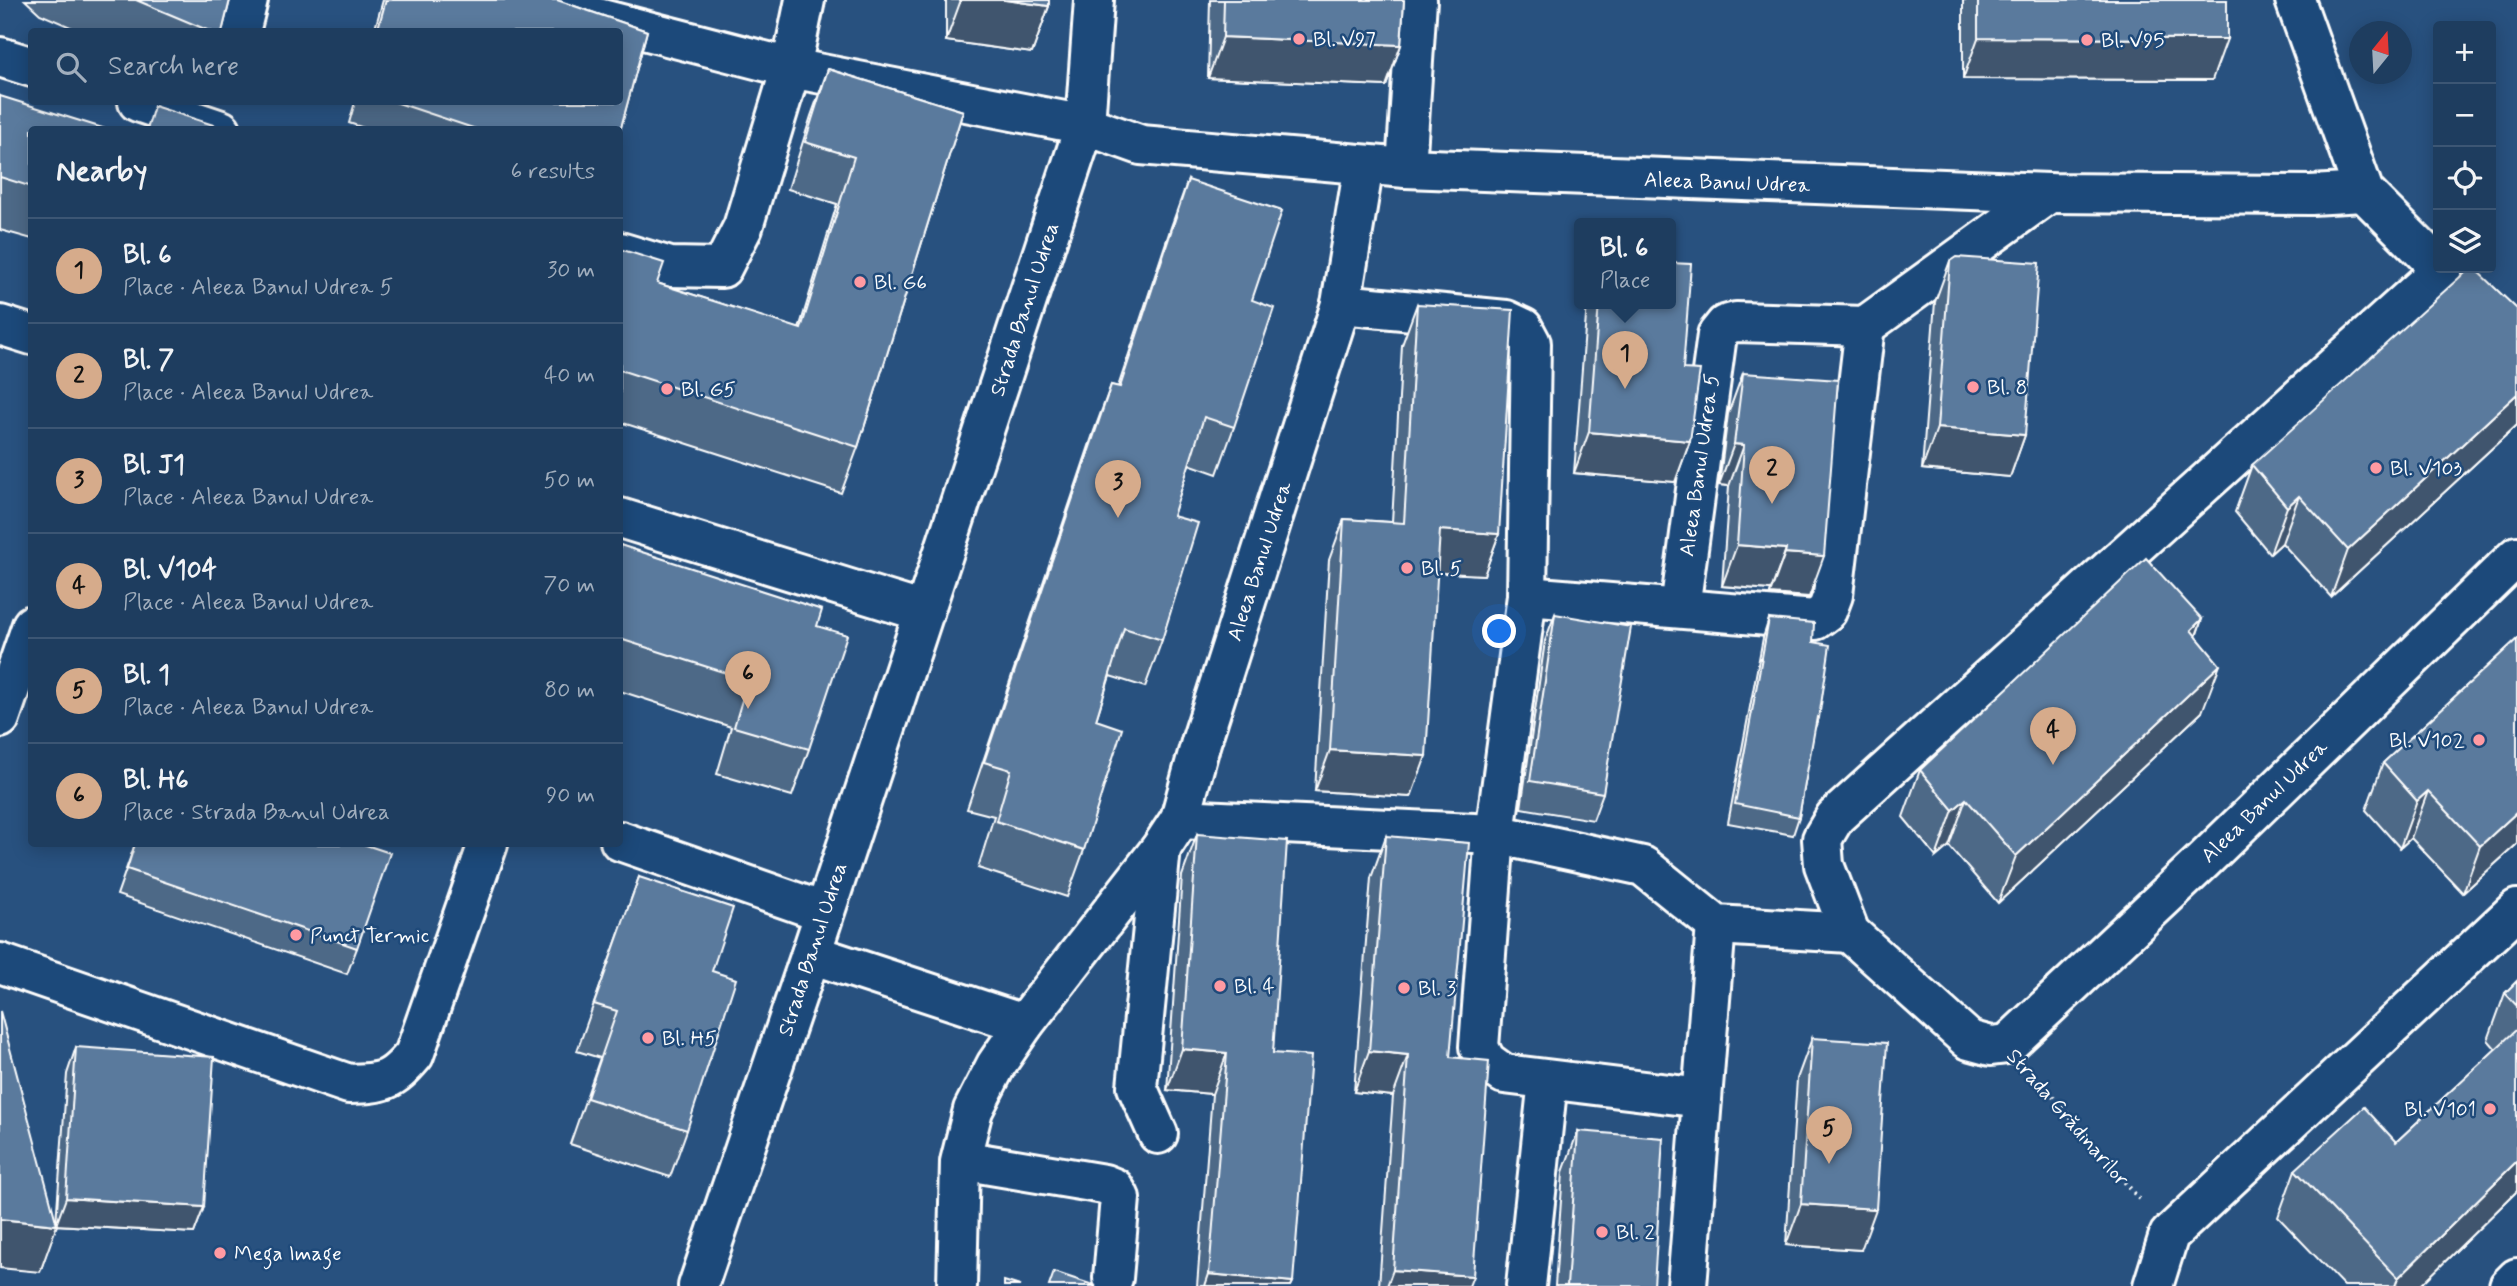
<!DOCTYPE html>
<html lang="en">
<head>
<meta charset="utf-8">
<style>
	:root { --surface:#1e3d5f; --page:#264465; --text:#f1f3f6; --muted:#a1aebd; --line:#3c5674; --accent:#d6ab8b }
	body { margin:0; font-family:Mynerve,sans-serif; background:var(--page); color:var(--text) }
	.controls { position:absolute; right:21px; top:21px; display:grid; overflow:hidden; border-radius:7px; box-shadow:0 4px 18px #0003 }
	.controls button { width:63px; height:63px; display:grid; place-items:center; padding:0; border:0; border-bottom:2px solid var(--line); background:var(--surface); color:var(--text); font:35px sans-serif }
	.compass { position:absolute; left:2349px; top:21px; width:63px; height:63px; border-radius:50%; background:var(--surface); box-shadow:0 4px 18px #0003; rotate:18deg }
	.you { position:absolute; left:1500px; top:632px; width:24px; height:24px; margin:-18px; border:5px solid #fff; border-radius:50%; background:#1a73e8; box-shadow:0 0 0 10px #1a73e833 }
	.badge { display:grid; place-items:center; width:46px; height:46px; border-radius:50%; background:var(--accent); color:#111; font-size:23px; font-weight:700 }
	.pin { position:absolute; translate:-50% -58px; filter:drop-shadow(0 2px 4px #0008) }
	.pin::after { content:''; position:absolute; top:37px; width:24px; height:21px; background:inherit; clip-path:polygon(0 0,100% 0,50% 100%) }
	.popup { position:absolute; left:1574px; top:218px; width:102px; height:91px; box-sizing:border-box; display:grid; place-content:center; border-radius:7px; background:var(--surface); filter:drop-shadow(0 2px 5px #0005); font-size:23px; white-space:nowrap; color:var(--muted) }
	.popup b { font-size:26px; color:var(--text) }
	.popup::after { content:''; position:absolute; left:50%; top:100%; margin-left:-14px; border:14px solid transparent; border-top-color:var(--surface) }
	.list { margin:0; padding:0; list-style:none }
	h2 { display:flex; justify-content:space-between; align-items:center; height:91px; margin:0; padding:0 28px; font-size:30px }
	h2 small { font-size:23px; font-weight:400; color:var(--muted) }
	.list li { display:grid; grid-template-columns:46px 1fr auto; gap:21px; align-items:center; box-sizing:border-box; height:105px; padding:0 28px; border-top:2px solid var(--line) }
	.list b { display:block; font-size:26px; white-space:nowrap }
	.list p { margin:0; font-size:23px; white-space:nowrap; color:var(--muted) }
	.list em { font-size:23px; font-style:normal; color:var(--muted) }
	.icon { flex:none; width:38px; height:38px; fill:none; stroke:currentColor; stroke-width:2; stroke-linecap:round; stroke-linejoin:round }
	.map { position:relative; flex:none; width:2517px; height:1286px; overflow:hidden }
	.search { position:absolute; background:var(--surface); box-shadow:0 4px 18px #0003; left:28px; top:28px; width:595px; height:77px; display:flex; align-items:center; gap:18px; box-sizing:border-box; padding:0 24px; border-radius:7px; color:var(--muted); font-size:26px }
	.panel { position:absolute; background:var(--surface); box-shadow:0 4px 18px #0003; left:28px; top:126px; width:595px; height:721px; border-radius:7px }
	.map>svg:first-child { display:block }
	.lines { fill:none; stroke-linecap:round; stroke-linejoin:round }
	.minor-casing { stroke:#fff; stroke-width:44 }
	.path { stroke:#fff; stroke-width:4.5; stroke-dasharray:2 5; stroke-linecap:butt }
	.minor { stroke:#1f4a7a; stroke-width:38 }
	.wall { fill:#4d6987; stroke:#fff; stroke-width:2 }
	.shaded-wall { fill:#3f556e; stroke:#fff; stroke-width:2 }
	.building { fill:#5a7a9d; stroke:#fff; stroke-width:2 }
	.poi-dot { fill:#ff9aa2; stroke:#1f4a7a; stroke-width:2.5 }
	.labels { text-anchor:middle; stroke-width:5; stroke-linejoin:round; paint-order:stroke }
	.poi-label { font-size:21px; fill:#fff; stroke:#1f4a7a; text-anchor:start }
	.street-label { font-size:21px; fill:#fff; stroke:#1f4a7a }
</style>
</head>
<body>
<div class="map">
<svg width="2517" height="1286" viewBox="0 0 2517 1286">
	<rect width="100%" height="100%" fill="#28517f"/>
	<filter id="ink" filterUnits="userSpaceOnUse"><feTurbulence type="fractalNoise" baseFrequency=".0143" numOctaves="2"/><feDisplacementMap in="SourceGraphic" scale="14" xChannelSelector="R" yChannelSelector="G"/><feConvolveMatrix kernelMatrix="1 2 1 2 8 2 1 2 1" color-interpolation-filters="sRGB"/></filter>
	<g filter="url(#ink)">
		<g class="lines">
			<!-- minor casing -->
			<g class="minor-casing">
				<g id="minor">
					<polyline points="528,0 791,68 805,0"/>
					<polyline points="2295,0 2364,192 2438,266"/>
					<polyline points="240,32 248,0"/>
					<polyline points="0,57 32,67"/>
					<polyline points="138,102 221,130"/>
					<polyline points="1406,168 1417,0"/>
					<polyline points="620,252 670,267 722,268 743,227 791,68 1085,125 1141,145 1406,168 2049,193 2311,195 2364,192"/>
					<polyline points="2442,269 1835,817 1822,839 1824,865 1850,933 1969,1040 1991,1046 2008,1044 2203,861 2517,556"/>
					<polyline points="1341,304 1506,320 1523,328 1531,343 1527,596 1495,834 1479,1047 1486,1061 1504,1074 1702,1098"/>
					<polyline points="0,325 32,335"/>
					<polyline points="620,518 924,612"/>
					<polyline points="1527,596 1815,620 1827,611 1833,595 1865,326"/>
					<polyline points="1680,608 1717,335 1725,325 1736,322 1865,326 2049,193"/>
					<polyline points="0,718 32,625"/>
					<polyline points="1180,819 1495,834 1643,866 1716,925 1850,933"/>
					<polyline points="620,841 824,912"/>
					<polyline points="811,954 1024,1024"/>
					<path d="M0,963L349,1084C384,1083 391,1082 414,1055L488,844"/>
					<polyline points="1158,1134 1137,1087 1161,848"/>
					<polyline points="961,1160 1104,1184 1114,1188 1120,1198 1113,1278"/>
					<polyline points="698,1286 811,954 1085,125 1094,0"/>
					<polyline points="957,1286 960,1162 973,1110 996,1065 1024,1024 1161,848 1180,819 1201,742 1341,304 1364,165"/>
					<polyline points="1526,1286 1548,1080"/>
					<polyline points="1687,1286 1716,925"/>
					<polyline points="2153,1286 2169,1235 2517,909"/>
					<polyline points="2509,1286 2517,1278"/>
				</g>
			</g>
			<!-- path -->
			<polyline class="path" points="2039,1080 2139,1199"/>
			<!-- minor -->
			<use href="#minor" class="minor"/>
		</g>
		<!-- wall -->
		<g class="wall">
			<polygon points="25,0 230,0 222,32 82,32 40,14"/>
			<polygon points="383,0 557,0 647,31 620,131 620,130 370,130 349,123 355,102 620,102 620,32 374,32"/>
			<polygon points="946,0 1049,0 1049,6 1032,53 946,41"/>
			<polygon points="1210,0 1404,0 1401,45 1386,86 1208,78"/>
			<polygon points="1963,0 2227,0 2212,80 1963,79"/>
			<polygon points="828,69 963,111 858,447 841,493 620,422 620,249 657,283 799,329 837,204 788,189 811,116"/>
			<polygon points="0,96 32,130 32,239 0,230"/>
			<polygon points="1188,180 1252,300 1234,427 1217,474 1189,464 1173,516 1162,640 1145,687 1110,676 1096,720 1084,850 1067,897 978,868 994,816 967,809 1094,431 1111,385 1118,387 1171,227"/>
			<polygon points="1950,261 2025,435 2010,477 1922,469 1935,302"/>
			<polygon points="1587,303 1670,303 1683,369 1690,441 1675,482 1574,473"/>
			<polygon points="1417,304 1499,534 1484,575 1437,572 1411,797 1315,791 1329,560 1344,519 1392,522 1402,345"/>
			<polygon points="2517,309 2517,425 2331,597 2282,543 2270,554 2235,512 2252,465"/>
			<polygon points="1743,373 1809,597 1770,594 1771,590 1722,586 1729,486 1719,485 1728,414"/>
			<polygon points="620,545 817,626 809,749 792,796 717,774 731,727 620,691"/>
			<polygon points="1555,614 1603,793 1593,820 1521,808 1545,641"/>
			<polygon points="1769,619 1813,642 1819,718 1814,730 1799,817 1793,835 1728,823 1763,638"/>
			<polygon points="2202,619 2196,637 2202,712 1998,903 1949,846 1936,857 1903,817 1920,770"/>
			<polygon points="2517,639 2517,844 2463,893 2411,838 2400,848 2366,810 2383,763"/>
			<polygon points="1197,834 1273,1053 1293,1282 1291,1286 1197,1286 1212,1094 1167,1090 1182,876"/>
			<polygon points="1386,836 1450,1057 1469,1286 1379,1286 1393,1096 1354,1092 1371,878"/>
			<polygon points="135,844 357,948 347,974 117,895"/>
			<polygon points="639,877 712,971 687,1130 670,1177 570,1144 600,1058 577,1051"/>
			<polygon points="2517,981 2517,1191 2420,1286 2344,1286 2278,1217 2295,1170 2396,1142 2496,1049 2488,1040 2505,993"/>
			<polygon points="1812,1038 1861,1250 1786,1245 1797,1079"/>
			<polygon points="76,1047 204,1207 194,1233 56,1225 40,1272 56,1223 67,1074"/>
			<polygon points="1578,1131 1654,1286 1555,1286 1563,1172"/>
		</g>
		<!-- shaded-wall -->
		<g class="shaded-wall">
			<polygon points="961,0 1005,0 1049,6 1032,53 946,41"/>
			<polygon points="1223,37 1401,45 1386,86 1208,78"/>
			<polygon points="1978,38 2227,39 2212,80 1963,79"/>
			<polygon points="2517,394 2517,425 2331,597 2348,550"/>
			<polygon points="1937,428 2025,435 2010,477 1922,469"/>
			<polygon points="1589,432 1690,441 1675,482 1574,473"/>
			<polygon points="1734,444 1744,445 1729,486 1719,485"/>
			<polygon points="2299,496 2282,543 2270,554 2287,507"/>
			<polygon points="1440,530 1499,534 1484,575 1425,572"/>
			<polygon points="1737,545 1786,549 1771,590 1722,586"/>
			<polygon points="1785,553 1824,556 1809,597 1770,594"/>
			<polygon points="2202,619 2185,666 2191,630"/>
			<polygon points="2220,665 2202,712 1998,903 2016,856"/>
			<polygon points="1330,750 1426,756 1411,797 1315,791"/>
			<polygon points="2428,791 2411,838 2400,848 2417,801"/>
			<polygon points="1966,799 1949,846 1936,857 1953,810"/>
			<polygon points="2517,812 2517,844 2463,893 2480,846"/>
			<polygon points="1182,1049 1227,1053 1212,1094 1167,1090"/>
			<polygon points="1369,1051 1408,1055 1393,1096 1354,1092"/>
			<polygon points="2517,1161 2517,1191 2420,1286 2395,1286 2398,1278"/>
			<polygon points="66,1198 204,1207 194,1233 56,1225"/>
			<polygon points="1801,1204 1876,1209 1861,1250 1786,1245"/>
			<polygon points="0,1219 57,1225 40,1272 0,1268"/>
			<polygon points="1393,1270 1473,1276 1469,1286 1387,1286"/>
			<polygon points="1209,1274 1293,1282 1291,1286 1205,1286"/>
		</g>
		<!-- building -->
		<g class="building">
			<polygon points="136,0 230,0 222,32 212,32"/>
			<polygon points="386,0 557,0 647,31 620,131 620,130 479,130 395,102 620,102 620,32 377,32"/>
			<polygon points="1005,0 1049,0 1049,6"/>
			<polygon points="1224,0 1404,0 1401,45 1223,37"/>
			<polygon points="1978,0 2227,0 2227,39 1978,38"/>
			<polygon points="828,69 963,111 858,447 620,370 620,249 664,263 657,283 801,329 854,157 805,142"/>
			<polygon points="0,96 109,130 32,130 32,187 0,177"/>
			<polygon points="154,106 229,130 147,130"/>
			<polygon points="1188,180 1282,211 1252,300 1274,308 1234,427 1204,417 1173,516 1198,523 1162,640 1124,628 1096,720 1122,729 1084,850 996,821 1011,770 984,762 1111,385 1120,387"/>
			<polygon points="1956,257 2039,263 2025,435 1937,428 1950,261"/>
			<polygon points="1670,263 1691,264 1683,369 1700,370 1690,441 1589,432 1599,303 1670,303"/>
			<polygon points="2470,268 2474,268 2517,309 2517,394 2348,550 2299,496 2287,507 2252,465"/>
			<polygon points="1417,304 1513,310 1499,534 1440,530 1426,756 1330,750 1344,519 1404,523"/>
			<polygon points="1743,373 1838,380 1824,556 1785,553 1786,549 1737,545 1744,445 1734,444"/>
			<polygon points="620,545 822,610 817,626 847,635 809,749 734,727 748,680 620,639"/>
			<polygon points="2146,558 2202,619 2191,630 2220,665 2016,856 1966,799 1953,810 1920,770"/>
			<polygon points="1555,614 1631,627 1603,793 1530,781"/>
			<polygon points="1769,619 1814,623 1813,642 1830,645 1819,718 1817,717 1799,817 1735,804"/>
			<polygon points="2517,639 2517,812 2480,846 2428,791 2417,801 2383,763"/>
			<polygon points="1197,834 1287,841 1273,1053 1311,1056 1293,1282 1209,1274 1227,1053 1182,1049"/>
			<polygon points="1386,836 1469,843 1450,1057 1489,1061 1473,1276 1393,1270 1408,1055 1369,1051"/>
			<polygon points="135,844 363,844 390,853 357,948 127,869"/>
			<polygon points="639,877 733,908 712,971 736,979 687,1130 587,1098 617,1011 594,1004"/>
			<polygon points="2517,981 2517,1006 2505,993"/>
			<polygon points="0,1011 57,1225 0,1219"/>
			<polygon points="2517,1029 2517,1161 2398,1278 2295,1170 2364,1107 2396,1142"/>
			<polygon points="1812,1038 1887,1043 1876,1209 1801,1204"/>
			<polygon points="76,1047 214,1057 204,1207 66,1198"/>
			<polygon points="1578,1131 1663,1138 1654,1286 1567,1286"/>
			<polygon points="1054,1272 1096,1286 1049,1286"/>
			<polygon points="1004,1281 1020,1286 1004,1286"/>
		</g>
	</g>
	<!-- markers -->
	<g class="poi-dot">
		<circle cx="1299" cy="39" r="7"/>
		<circle cx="2087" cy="40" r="7"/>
		<circle cx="860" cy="282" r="7"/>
		<circle cx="1973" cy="387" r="7"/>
		<circle cx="667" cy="389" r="7"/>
		<circle cx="2376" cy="468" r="7"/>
		<circle cx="1407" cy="568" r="7"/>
		<circle cx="2479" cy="740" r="7"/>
		<circle cx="296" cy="935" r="7"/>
		<circle cx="1220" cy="986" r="7"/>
		<circle cx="1404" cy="988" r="7"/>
		<circle cx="648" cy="1038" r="7"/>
		<circle cx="2490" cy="1109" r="7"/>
		<circle cx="1602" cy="1232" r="7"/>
		<circle cx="220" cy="1253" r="7"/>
	</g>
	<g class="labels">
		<!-- poi labels -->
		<g class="poi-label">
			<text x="1313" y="46">Bl. V97</text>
			<text x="2101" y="47">Bl. V95</text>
			<text x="874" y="289">Bl. G6</text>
			<text x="1987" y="394">Bl. 8</text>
			<text x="681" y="396">Bl. G5</text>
			<text x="2390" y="475">Bl. V103</text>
			<text x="1421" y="575">Bl. 5</text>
			<text x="2465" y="747" text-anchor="end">Bl. V102</text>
			<text x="310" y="942">Punct Termic</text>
			<text x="1234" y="993">Bl. 4</text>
			<text x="1418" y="995">Bl. 3</text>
			<text x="662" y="1045">Bl. H5</text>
			<text x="2476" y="1116" text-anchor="end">Bl. V101</text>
			<text x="1616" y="1239">Bl. 2</text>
			<text x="234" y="1260">Mega Image</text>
		</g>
		<!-- street labels -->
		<g class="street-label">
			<text transform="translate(1727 182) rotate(2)" y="7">Aleea Banul Udrea</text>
			<text transform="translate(1024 309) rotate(-72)" y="7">Strada Banul Udrea</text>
			<text transform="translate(1699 465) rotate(-82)" y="7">Aleea Banul Udrea 5</text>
			<text transform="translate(1259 561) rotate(-72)" y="7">Aleea Banul Udrea</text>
			<text transform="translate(2264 801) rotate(-44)" y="7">Aleea Banul Udrea</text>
			<text transform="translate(812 949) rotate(-72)" y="7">Strada Banul Udrea</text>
			<text transform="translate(2068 1117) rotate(49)" y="7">Strada Grădinarilor</text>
		</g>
	</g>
</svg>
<div class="controls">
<button>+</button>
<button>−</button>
<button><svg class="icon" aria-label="locate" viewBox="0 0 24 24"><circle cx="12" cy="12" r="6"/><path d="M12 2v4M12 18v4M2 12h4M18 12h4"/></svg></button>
<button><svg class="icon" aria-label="layers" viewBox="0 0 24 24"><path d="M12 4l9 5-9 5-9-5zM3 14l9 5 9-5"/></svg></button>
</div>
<svg class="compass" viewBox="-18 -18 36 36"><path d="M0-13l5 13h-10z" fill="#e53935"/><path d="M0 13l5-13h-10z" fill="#a1aebd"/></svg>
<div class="you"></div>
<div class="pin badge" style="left:1625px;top:389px">1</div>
<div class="popup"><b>Bl. 6</b>Place</div>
<div class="pin badge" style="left:1772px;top:504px">2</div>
<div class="pin badge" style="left:1118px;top:518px">3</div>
<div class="pin badge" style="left:2053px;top:765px">4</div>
<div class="pin badge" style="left:1829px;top:1164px">5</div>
<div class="pin badge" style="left:748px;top:709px">6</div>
<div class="search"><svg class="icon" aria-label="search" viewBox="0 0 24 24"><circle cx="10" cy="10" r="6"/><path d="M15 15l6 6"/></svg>Search here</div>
<section class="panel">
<h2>Nearby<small>6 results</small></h2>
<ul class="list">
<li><span class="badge">1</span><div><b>Bl. 6</b><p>Place · Aleea Banul Udrea 5</p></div><em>30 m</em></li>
<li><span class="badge">2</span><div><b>Bl. 7</b><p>Place · Aleea Banul Udrea</p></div><em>40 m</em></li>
<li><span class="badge">3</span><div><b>Bl. J1</b><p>Place · Aleea Banul Udrea</p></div><em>50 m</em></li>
<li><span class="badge">4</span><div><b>Bl. V104</b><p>Place · Aleea Banul Udrea</p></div><em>70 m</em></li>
<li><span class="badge">5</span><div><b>Bl. 1</b><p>Place · Aleea Banul Udrea</p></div><em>80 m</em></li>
<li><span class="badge">6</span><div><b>Bl. H6</b><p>Place · Strada Banul Udrea</p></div><em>90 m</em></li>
</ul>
</section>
</div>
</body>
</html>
